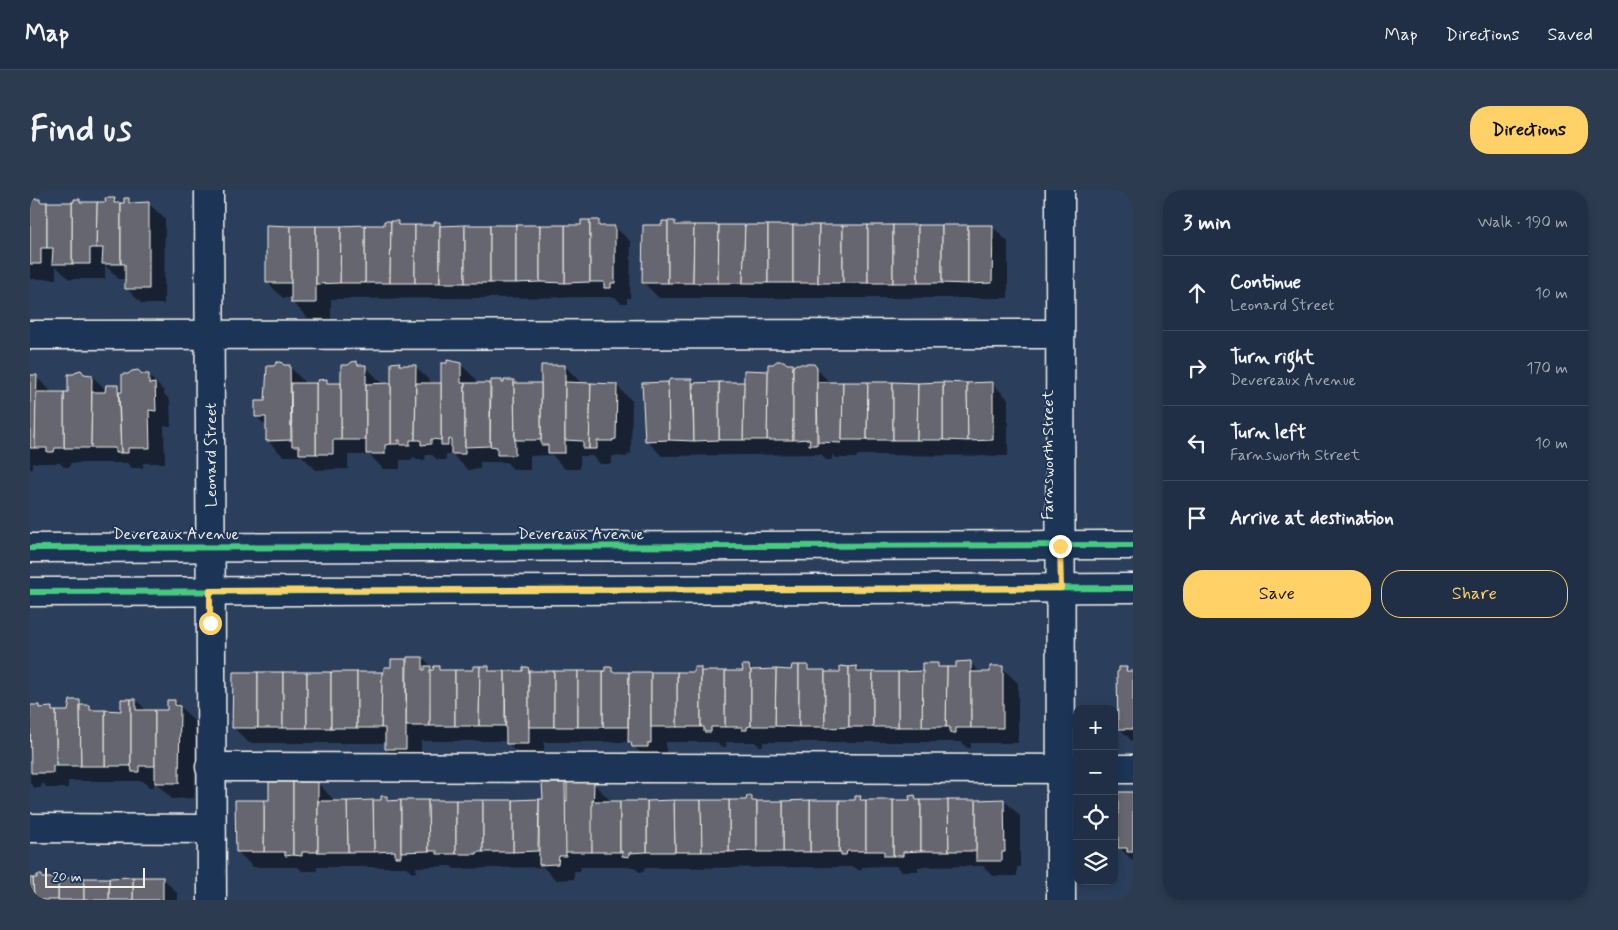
<!DOCTYPE html>
<html lang="en">
<head>
<meta charset="utf-8">
<style>
	:root { --surface:#202f45; --page:#2d3b50; --text:#f1f3f6; --muted:#a2a9b3; --line:#3d4a5e; --accent:#ffd166 }
	body { margin:0; font-family:Mynerve,sans-serif; background:var(--page); color:var(--text) }
	.controls { position:absolute; right:15px; bottom:15px; display:grid; overflow:hidden; border-radius:10px; box-shadow:0 2px 8px #0003 }
	.controls button { width:45px; height:45px; display:grid; place-items:center; padding:0; border:0; border-bottom:1px solid var(--line); background:var(--surface); color:var(--text); font:25px sans-serif }
	.scale { position:absolute; left:15px; bottom:12px; width:100px; box-sizing:border-box; padding-left:5px; border:2px solid #f4f1e8; border-top:0; font-size:14px; line-height:18px; white-space:nowrap; color:#f4f1e8; -webkit-text-stroke:4px #1d3557; paint-order:stroke }
	.stop { position:absolute; width:15px; height:15px; margin:-11px; border:4px solid #ffd166; border-radius:50%; background:#fff }
	.stop.end { background:#ffd166; border-color:#fff; box-shadow:0 1px 5px #0008 }
	.list { margin:0; padding:0; list-style:none }
	h2 { display:flex; justify-content:space-between; align-items:center; height:65px; margin:0; padding:0 20px; font-size:21px }
	h2 small { font-size:16px; font-weight:400; color:var(--muted) }
	.list li { display:grid; grid-template-columns:32px 1fr auto; gap:15px; align-items:center; box-sizing:border-box; height:75px; padding:0 20px; border-top:1px solid var(--line) }
	.list b { display:block; font-size:19px; white-space:nowrap }
	.list p { margin:0; font-size:16px; white-space:nowrap; color:var(--muted) }
	.list em { font-size:16px; font-style:normal; color:var(--muted) }
	.actions { display:flex; gap:10px; padding:15px 20px }
	.actions a { flex:1; padding:11px 0; border:1px solid var(--accent); border-radius:20px; text-align:center; font-size:18px; color:var(--accent) }
	.actions .main { background:var(--accent); color:#111 }
	.icon { flex:none; width:28px; height:28px; fill:none; stroke:currentColor; stroke-width:2; stroke-linecap:round; stroke-linejoin:round }
	.map { position:relative; flex:none; width:1103px; height:710px; overflow:hidden; border-radius:20px }
	header { display:flex; align-items:center; gap:30px; box-sizing:border-box; height:70px; padding:0 25px; background:var(--surface); border-bottom:1px solid var(--line) }
	header strong { font-size:24px }
	nav { display:flex; gap:28px; margin-inline-start:auto; font-size:18px }
	.intro { display:flex; align-items:center; justify-content:space-between; box-sizing:border-box; height:120px; padding:0 30px }
	h1 { margin:0; font-size:35px }
	.button { padding:12px 22px; border-radius:20px; background:var(--accent); color:#111; font-size:18px; font-weight:700 }
	main { display:flex; gap:30px; padding:0 30px }
	aside { flex:1; background:var(--surface); border-radius:20px; box-shadow:0 2px 8px #0003 }
	.map>svg:first-child { display:block }
	.shadow { fill:#0007 }
	.building { fill:#65666f; stroke:#f4f1e8 }
	.lines { fill:none; stroke-linecap:round; stroke-linejoin:round }
	.minor-casing { stroke:#f4f1e8; stroke-width:31 }
	.minor { stroke:#1d3557; stroke-width:28 }
	.cycleway-casing { stroke:#1d3557; stroke-width:9 }
	.cycleway { stroke:#46c982; stroke-width:6 }
	.route { stroke:#ffd166; stroke-width:6 }
	.labels { text-anchor:middle; stroke-width:4; stroke-linejoin:round; paint-order:stroke }
	.street-label { font-size:16px; fill:#f4f1e8; stroke:#1d3557 }
</style>
</head>
<body>
<header>
<strong>Map</strong>
<nav><a>Map</a><a>Directions</a><a>Saved</a></nav>
</header>
<div class="intro"><h1>Find us</h1><a class="button">Directions</a></div>
<main>
<div class="map">
<svg width="1103" height="710" viewBox="0 0 1103 710">
	<rect width="100%" height="100%" fill="#2b3f5c"/>
	<filter id="ink" filterUnits="userSpaceOnUse"><feTurbulence type="fractalNoise" baseFrequency=".02" numOctaves="2"/><feDisplacementMap in="SourceGraphic" scale="10" xChannelSelector="R" yChannelSelector="G"/><feConvolveMatrix kernelMatrix="1 2 1 2 8 2 1 2 1" color-interpolation-filters="sRGB"/></filter>
	<g filter="url(#ink)">
		<!-- shadow -->
		<g class="shadow">
			<polygon points="84,9 89,14 95,14 99,9 104,14 119,14 135,29 134,114 112,114 96,98 96,89 89,89 75,75 75,89 39,89 26,76 26,89 0,89 0,13 9,10 13,14 46,14 50,10 53,13 77,13"/>
			<polygon points="368,32 372,37 406,36 410,34 413,37 553,36 568,32 574,37 585,37 601,52 600,108 597,108 597,113 591,113 585,107 301,109 301,129 278,128 263,113 263,108 253,108 237,92"/>
			<polygon points="644,32 649,36 962,36 978,52 978,108 629,108 613,92 633,36"/>
			<polygon points="369,174 372,176 385,176 401,192 401,194 412,194 430,174 446,189 446,194 461,194 471,191 475,195 484,191 487,194 512,194 535,176 550,192 550,194 586,195 602,211 601,264 597,265 598,267 582,266 582,274 570,274 562,266 550,266 550,279 535,279 522,265 500,266 500,280 484,280 476,272 450,272 450,279 438,280 423,265 416,265 416,270 408,270 402,265 396,265 395,270 387,270 383,266 383,270 370,270 370,279 353,279 340,265 318,265 318,279 286,280 272,266 253,266 237,250 237,237 226,226 236,213 254,177 260,177 276,194 289,194 297,191 301,194 312,195 329,176 335,176 351,192 351,195 362,194"/>
			<polygon points="757,175 763,175 765,177 783,175 801,194 963,194 978,209 978,266 828,265 826,268 805,268 802,264 802,270 796,270 791,264 632,266 616,250 639,193 662,190 666,194 715,194"/>
			<polygon points="54,185 62,186 76,200 87,196 93,202 112,185 118,185 134,201 134,204 140,210 141,236 134,236 135,273 113,273 113,278 102,278 97,273 40,273 40,277 34,277 30,273 3,273 3,279 0,279 0,187 6,187 22,202 39,204"/>
			<polygon points="393,468 405,480 409,477 413,481 444,481 459,477 464,482 494,482 498,478 502,483 576,483 581,478 586,483 665,483 671,478 675,482 714,482 719,476 724,481 763,481 777,477 782,481 794,481 796,483 811,483 827,477 832,483 894,483 908,474 912,479 927,478 940,473 951,483 961,483 972,478 988,493 988,553 941,553 941,558 937,558 932,552 733,552 733,556 729,556 725,552 696,552 696,557 691,557 686,552 636,552 636,568 619,572 600,552 514,552 514,569 493,569 478,554 478,551 391,551 391,575 372,574 356,559 356,553 219,553 203,537 355,483 363,478 363,470"/>
			<polygon points="1096,479 1100,482 1103,482 1103,552 1089,538"/>
			<polygon points="106,510 117,521 138,521 145,511 166,533 164,608 142,609 124,591 124,597 119,597 113,591 38,591 38,598 17,598 12,592 11,598 5,598 0,593 0,517 21,519 25,522 39,522 49,511 55,517 60,517 65,522 92,522"/>
			<polygon points="288,593 303,609 303,612 352,612 356,607 361,612 514,610 535,594 538,597 563,593 579,609 579,612 718,611 721,607 727,612 827,611 830,607 834,611 881,611 885,607 890,611 974,610 990,626 990,677 987,677 987,686 963,686 953,676 888,677 888,681 871,681 866,676 853,676 832,677 832,680 828,680 824,677 614,678 614,682 609,682 604,677 550,677 551,681 544,681 544,689 526,690 513,677 424,679 421,676 386,677 386,682 382,683 376,677 287,677 287,681 272,681 268,677 223,677 207,661 240,611"/>
			<polygon points="1089,604 1103,604 1103,671 1090,658"/>
			<polygon points="47,685 51,689 133,688 148,704 148,710 0,710 0,689 8,690 11,686 14,689 42,689"/>
		</g>
		<!-- building -->
		<g class="building">
			<polygon points="75,8 85,8 84,13 91,13 91,74 72,74 73,58 66,58 67,12 76,12"/>
			<polygon points="94,8 99,8 99,13 119,12 119,99 95,99 95,74 91,74 91,13 94,13"/>
			<polygon points="2,9 10,9 10,12 17,12 17,58 11,58 11,74 0,74 0,12 2,12"/>
			<polygon points="44,9 50,9 50,12 67,12 66,58 60,58 60,74 42,74 42,12 44,12"/>
			<polygon points="17,12 42,12 42,74 22,74 23,58 17,58"/>
			<polygon points="551,30 560,30 560,92 535,93 535,35 551,35"/>
			<polygon points="560,30 569,30 569,36 585,36 585,93 581,93 581,98 574,98 574,92 560,92"/>
			<polygon points="354,31 361,31 360,93 335,93 335,35 354,35"/>
			<polygon points="361,31 368,31 368,35 385,35 385,93 360,93"/>
			<polygon points="632,31 638,31 638,93 612,93 613,35 632,35"/>
			<polygon points="638,31 645,31 645,35 664,35 663,93 638,93"/>
			<polygon points="404,32 410,32 410,93 385,93 385,35 404,35"/>
			<polygon points="236,35 261,36 261,93 236,93"/>
			<polygon points="335,35 335,93 310,93 311,36"/>
			<polygon points="435,35 435,93 410,93 410,36"/>
			<rect x="435" y="35" width="25" height="58"/>
			<rect x="460" y="35" width="26" height="58"/>
			<polygon points="486,35 510,35 510,92 486,93"/>
			<polygon points="510,35 535,35 535,93 510,92"/>
			<polygon points="664,35 689,35 688,93 663,93"/>
			<polygon points="689,35 715,35 713,93 688,93"/>
			<polygon points="715,35 738,35 738,93 713,93"/>
			<rect x="738" y="35" width="25" height="58"/>
			<polygon points="763,35 789,35 788,93 763,93"/>
			<polygon points="789,35 813,35 813,93 788,93"/>
			<rect x="813" y="35" width="25" height="58"/>
			<rect x="838" y="35" width="25" height="58"/>
			<rect x="863" y="35" width="25" height="58"/>
			<rect x="888" y="35" width="24" height="58"/>
			<polygon points="912,35 938,35 938,94 912,93"/>
			<polygon points="938,35 963,35 962,93 938,94"/>
			<rect x="261" y="36" width="25" height="77"/>
			<polygon points="286,36 311,36 310,93 286,94"/>
			<polygon points="417,170 431,173 431,193 435,193 435,264 421,264 421,249 418,250 418,255 411,255 411,173 417,173"/>
			<polygon points="326,171 328,175 336,175 336,250 311,250 311,175 318,175 322,172"/>
			<polygon points="747,171 754,171 757,174 763,174 763,250 737,250 738,174 743,174"/>
			<polygon points="247,172 251,172 254,175 260,175 261,250 236,251 236,227 225,227 225,211 235,211 237,176 244,176"/>
			<polygon points="370,172 369,175 386,175 385,250 380,250 380,255 370,255 370,250 368,250 368,254 361,254 361,173"/>
			<polygon points="766,174 784,174 787,178 787,255 779,255 780,249 763,250 763,177"/>
			<polygon points="511,175 535,175 535,263 518,263 518,255 511,255"/>
			<polygon points="51,180 54,184 62,185 61,258 34,258 34,202 38,202 38,184 44,184 47,181"/>
			<polygon points="108,180 112,184 119,184 119,194 125,193 126,221 119,220 120,258 98,258 98,263 91,263 89,202 92,202 92,184 98,184 102,181"/>
			<polygon points="714,180 738,181 737,250 713,250"/>
			<polygon points="0,185 7,185 5,258 0,258"/>
			<polygon points="297,189 297,193 311,193 311,250 303,250 303,264 286,264 286,193 288,192 288,190"/>
			<polygon points="640,189 662,189 664,251 639,250 638,192"/>
			<polygon points="461,190 472,190 472,193 474,193 474,190 484,190 485,265 467,265 467,257 460,256"/>
			<polygon points="535,192 561,193 559,259 553,259 553,251 535,250"/>
			<polygon points="638,192 639,250 615,251 612,193"/>
			<polygon points="689,192 714,192 713,250 689,250"/>
			<polygon points="689,192 689,250 664,251 663,193"/>
			<polygon points="787,192 813,192 812,250 811,253 788,252"/>
			<polygon points="813,192 838,192 837,250 812,250"/>
			<polygon points="838,192 863,192 863,250 837,250"/>
			<polygon points="863,192 888,193 887,250 863,250"/>
			<polygon points="913,192 937,193 938,251 913,250"/>
			<polygon points="913,192 913,250 887,250 888,193"/>
			<polygon points="963,192 963,250 938,251 937,193"/>
			<polygon points="261,193 286,193 286,264 269,264 269,256 262,256"/>
			<polygon points="361,193 361,254 355,255 355,264 336,264 336,194"/>
			<polygon points="386,193 411,193 411,250 401,249 401,254 391,255 391,250 385,250"/>
			<polygon points="435,193 460,193 460,256 435,257"/>
			<polygon points="484,193 511,193 511,250 485,250"/>
			<polygon points="561,193 587,194 586,249 582,250 583,251 567,251 567,259 559,259"/>
			<polygon points="76,195 88,195 91,263 85,263 85,258 61,258 62,202 75,202"/>
			<polygon points="6,202 34,202 34,258 25,258 24,262 17,262 17,258 5,258"/>
			<polygon points="377,467 393,467 393,480 395,480 395,476 401,476 400,536 376,536"/>
			<polygon points="361,469 376,469 376,559 355,559 355,538 351,538 352,482 354,482 354,477 361,477"/>
			<polygon points="941,471 941,538 926,538 926,543 920,543 920,537 916,537 917,477 926,477 926,472"/>
			<polygon points="892,473 908,473 908,477 917,477 916,537 892,537"/>
			<polygon points="712,475 719,475 720,480 721,480 721,536 717,537 717,540 712,540 712,537 695,537 695,481 713,481"/>
			<polygon points="762,475 769,475 769,537 745,536 746,479 761,480"/>
			<polygon points="769,475 778,475 778,480 795,480 795,537 769,537"/>
			<polygon points="404,476 409,476 409,480 425,480 425,536 400,536 400,480 403,480"/>
			<polygon points="443,476 450,476 449,536 425,536 425,480 443,480"/>
			<polygon points="450,476 459,476 459,481 475,481 475,536 449,536"/>
			<polygon points="810,476 819,477 819,537 795,538 795,482 810,482"/>
			<polygon points="827,476 827,482 843,482 843,537 819,537 819,477"/>
			<polygon points="960,476 973,476 973,538 941,538 941,482 960,482"/>
			<polygon points="493,477 498,477 499,481 499,554 476,554 475,481 493,481"/>
			<polygon points="575,477 582,477 582,482 599,482 598,537 573,537 573,481 575,481"/>
			<polygon points="664,477 671,477 671,537 647,537 647,482 664,482"/>
			<polygon points="1089,477 1097,477 1096,481 1103,481 1103,539 1088,539 1087,482 1089,481"/>
			<polygon points="746,479 745,536 721,536 721,480"/>
			<rect x="499" y="481" width="25" height="56"/>
			<rect x="524" y="481" width="24" height="56"/>
			<rect x="548" y="481" width="25" height="56"/>
			<polygon points="671,481 695,481 695,537 681,537 681,542 674,542 674,537 671,537"/>
			<polygon points="893,481 892,537 868,537 868,482"/>
			<polygon points="203,482 228,482 228,538 202,538"/>
			<rect x="228" y="482" width="25" height="56"/>
			<rect x="253" y="482" width="24" height="56"/>
			<rect x="277" y="482" width="24" height="56"/>
			<rect x="301" y="482" width="26" height="56"/>
			<polygon points="327,482 352,482 351,538 327,538"/>
			<polygon points="599,482 621,482 621,553 618,553 618,557 602,557 601,552 598,552"/>
			<rect x="621" y="482" width="26" height="55"/>
			<rect x="843" y="482" width="25" height="55"/>
			<polygon points="91,509 101,509 101,576 75,576 75,520 91,521"/>
			<polygon points="101,509 106,509 106,520 125,520 125,576 109,576 109,582 102,582 101,576"/>
			<polygon points="40,510 50,510 51,576 26,576 26,521 38,521"/>
			<polygon points="137,510 145,510 145,515 150,516 149,593 125,593 125,520 137,520"/>
			<polygon points="0,515 9,515 9,518 22,517 22,521 26,521 26,576 23,576 23,583 1,583"/>
			<polygon points="50,515 60,515 60,520 75,520 75,576 51,576"/>
			<polygon points="239,592 263,592 263,665 255,666 255,662 234,662 234,610 239,610"/>
			<polygon points="263,592 288,592 288,662 272,662 272,666 263,665"/>
			<polygon points="537,592 564,592 562,662 535,662 535,611 537,611"/>
			<polygon points="512,593 535,593 536,666 529,666 528,674 509,675 509,609 513,609"/>
			<polygon points="1088,602 1103,602 1103,662 1097,662 1097,658 1088,658"/>
			<polygon points="885,605 886,610 891,610 891,661 873,662 873,666 863,666 863,610 880,610 879,606"/>
			<polygon points="351,606 357,606 357,611 371,610 371,667 365,667 365,661 344,662 343,610 351,610"/>
			<polygon points="717,606 722,606 722,611 727,611 727,661 699,662 699,610 716,610"/>
			<polygon points="825,606 831,606 830,610 836,610 836,661 817,661 816,665 811,665 811,662 809,662 809,610 825,610"/>
			<polygon points="509,609 508,661 483,662 483,610"/>
			<polygon points="974,609 975,662 972,662 972,671 946,671 946,610"/>
			<polygon points="205,610 234,610 234,662 206,662"/>
			<polygon points="343,610 344,662 318,662 317,611"/>
			<polygon points="371,610 398,610 399,661 371,662"/>
			<polygon points="398,610 426,610 426,664 407,664 407,661 399,661"/>
			<polygon points="426,610 453,610 453,662 447,662 447,664 426,664"/>
			<rect x="453" y="610" width="30" height="52"/>
			<polygon points="644,610 671,610 672,662 645,662"/>
			<polygon points="644,610 645,662 617,662 617,611"/>
			<polygon points="671,610 699,610 699,662 672,662"/>
			<rect x="780" y="610" width="29" height="52"/>
			<polygon points="780,610 780,662 753,662 753,611"/>
			<polygon points="836,610 863,610 863,666 854,666 854,661 836,661"/>
			<polygon points="891,610 918,610 919,661 891,661"/>
			<polygon points="918,610 946,610 946,661 919,661"/>
			<polygon points="288,611 317,611 318,662 288,662"/>
			<rect x="562" y="611" width="28" height="51"/>
			<polygon points="590,611 617,611 617,662 599,663 599,667 592,666 592,661 590,662"/>
			<rect x="727" y="611" width="26" height="51"/>
			<polygon points="41,684 47,684 48,688 54,688 54,710 28,710 28,688 41,688"/>
			<polygon points="7,685 12,685 12,688 28,688 28,710 4,710 3,688 7,688"/>
			<rect x="103" y="687" width="30" height="23"/>
			<polygon points="103,687 103,710 79,710 79,688"/>
			<polygon points="0,688 3,688 4,710 0,710"/>
			<rect x="54" y="688" width="25" height="22"/>
		</g>
		<g class="lines">
			<!-- minor casing -->
			<g class="minor-casing">
				<g id="minor">
					<polyline points="179,0 182,710"/>
					<polyline points="1030,0 1031,710"/>
					<polyline points="0,145 1030,144"/>
					<polyline points="0,358 1103,355"/>
					<polyline points="0,402 1103,398"/>
					<polyline points="180,577 1047,579"/>
					<polyline points="1084,579 1103,579"/>
					<polyline points="0,638 181,639"/>
				</g>
			</g>
			<!-- minor -->
			<use href="#minor" class="minor"/>
			<!-- cycleway casing -->
			<g class="cycleway-casing">
				<g id="cycleway">
					<polyline points="0,358 1103,355"/>
					<polyline points="0,402 1103,398"/>
				</g>
			</g>
			<!-- cycleway -->
			<use href="#cycleway" class="cycleway"/>
		</g>
	</g>
	<g class="lines" filter="url(#ink)">
		<!-- route -->
		<polyline class="route" points="180,433 180,401 1031,398 1030,356"/>
	</g>
	<g class="labels">
		<!-- street labels -->
		<g class="street-label">
			<text transform="translate(180 265) rotate(-90)" y="6">Leonard Street</text>
			<text transform="translate(1017 265) rotate(-90)" y="6">Farnsworth Street</text>
			<text x="146" y="349">Devereaux Avenue</text>
			<text x="551" y="349">Devereaux Avenue</text>
		</g>
	</g>
</svg>
<div class="controls">
<button>+</button>
<button>−</button>
<button><svg class="icon" aria-label="locate" viewBox="0 0 24 24"><circle cx="12" cy="12" r="6"/><path d="M12 2v4M12 18v4M2 12h4M18 12h4"/></svg></button>
<button><svg class="icon" aria-label="layers" viewBox="0 0 24 24"><path d="M12 4l9 5-9 5-9-5zM3 14l9 5 9-5"/></svg></button>
</div>
<div class="scale">20 m</div>
<div class="stop" style="left:180px;top:433px"></div>
<div class="stop end" style="left:1030px;top:356px"></div>
</div>
<aside>
<h2>3 min<small>Walk · 190 m</small></h2>
<ul class="list">
<li><svg class="icon" aria-label="ahead" viewBox="0 0 24 24"><path d="M12 20V5M6 11l6-6 6 6"/></svg><div><b>Continue</b><p>Leonard Street</p></div><em>10 m</em></li>
<li><svg class="icon" aria-label="right" viewBox="0 0 24 24"><path d="M7 20v-9h11M14 6l5 5-5 5"/></svg><div><b>Turn right</b><p>Devereaux Avenue</p></div><em>170 m</em></li>
<li><svg class="icon" aria-label="left" viewBox="0 0 24 24"><path d="M17 20v-9H6M10 6l-5 5 5 5"/></svg><div><b>Turn left</b><p>Farnsworth Street</p></div><em>10 m</em></li>
<li><svg class="icon" aria-label="arrive" viewBox="0 0 24 24"><path d="M6 21V4h12l-3 4 3 4H6"/></svg><div><b>Arrive at destination</b></div></li>
</ul>
<div class="actions"><a class="main">Save</a><a>Share</a></div>
</aside>
</main>
</body>
</html>
